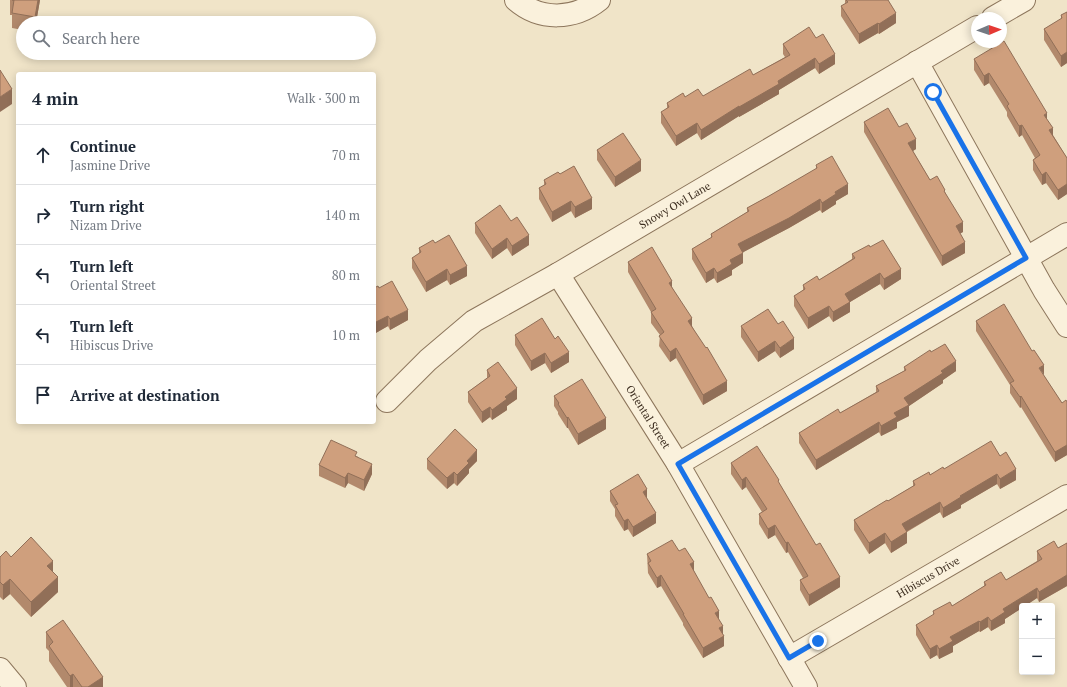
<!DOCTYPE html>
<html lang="en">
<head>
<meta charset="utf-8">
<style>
	:root { --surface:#fff; --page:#f6f6f7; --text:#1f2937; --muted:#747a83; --line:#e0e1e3 }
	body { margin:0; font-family:"PT Serif",serif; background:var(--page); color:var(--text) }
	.controls { position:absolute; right:12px; bottom:12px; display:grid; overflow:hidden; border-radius:4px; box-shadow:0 2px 10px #0003 }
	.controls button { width:36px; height:36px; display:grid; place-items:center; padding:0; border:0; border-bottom:1px solid var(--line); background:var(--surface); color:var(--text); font:20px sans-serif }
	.compass { position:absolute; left:971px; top:12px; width:36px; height:36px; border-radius:50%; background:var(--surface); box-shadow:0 2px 10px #0003; rotate:88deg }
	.stop { position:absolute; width:12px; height:12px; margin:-9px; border:3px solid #1a73e8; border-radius:50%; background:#fff }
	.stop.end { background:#1a73e8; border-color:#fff; box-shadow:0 1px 4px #0008 }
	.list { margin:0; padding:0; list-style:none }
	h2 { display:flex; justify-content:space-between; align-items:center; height:52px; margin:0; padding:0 16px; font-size:17px }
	h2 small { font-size:13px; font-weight:400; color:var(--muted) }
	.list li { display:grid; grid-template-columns:26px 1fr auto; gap:12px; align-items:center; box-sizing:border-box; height:60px; padding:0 16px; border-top:1px solid var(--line) }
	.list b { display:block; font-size:15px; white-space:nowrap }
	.list p { margin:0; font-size:13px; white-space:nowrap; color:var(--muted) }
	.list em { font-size:13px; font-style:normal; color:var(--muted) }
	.icon { flex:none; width:22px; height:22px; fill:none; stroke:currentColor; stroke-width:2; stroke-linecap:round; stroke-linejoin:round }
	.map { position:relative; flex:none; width:1067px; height:687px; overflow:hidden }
	.search { position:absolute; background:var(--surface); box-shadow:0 2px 10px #0003; left:16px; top:16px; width:360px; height:44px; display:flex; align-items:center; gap:10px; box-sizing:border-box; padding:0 14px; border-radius:22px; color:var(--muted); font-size:15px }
	.panel { position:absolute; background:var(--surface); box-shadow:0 2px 10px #0003; left:16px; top:72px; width:360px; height:352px; border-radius:4px }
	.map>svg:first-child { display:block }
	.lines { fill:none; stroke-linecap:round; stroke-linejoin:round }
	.minor-casing { stroke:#8d765c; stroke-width:24 }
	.minor { stroke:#faf1dc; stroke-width:22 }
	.wall { fill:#b2896c }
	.shaded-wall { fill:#916f58 }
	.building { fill:#cf9f7d; stroke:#916f58 }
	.route { stroke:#1a73e8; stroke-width:5 }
	.labels { text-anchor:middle; stroke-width:3; stroke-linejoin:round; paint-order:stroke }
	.street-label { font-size:11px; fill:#3d2e20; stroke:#f7eed8 }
</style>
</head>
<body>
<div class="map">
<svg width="1067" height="687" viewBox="0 0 1067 687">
	<rect width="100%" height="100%" fill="#f0e4c8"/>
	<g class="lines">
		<!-- minor casing -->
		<g class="minor-casing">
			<g id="minor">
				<path d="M516,0C540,21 574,20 599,0"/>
				<polyline points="993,18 1024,0"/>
				<polyline points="917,62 1044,290 1067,326"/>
				<path id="s1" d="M558,274L678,464L806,687"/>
				<path id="s2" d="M387,401L428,360L474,321L558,274L977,27"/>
				<polyline points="678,464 1067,234"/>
				<path id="s3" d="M789,658L1067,496"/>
				<polyline points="0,669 15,687"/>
			</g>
		</g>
		<!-- minor -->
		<use href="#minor" class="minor"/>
	</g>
	<!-- wall -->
	<g class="wall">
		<polygon points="10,0 40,0 36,23 23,23 23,30 12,28 12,15 10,15"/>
		<polygon points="845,0 888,0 896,23 879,34 878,33 859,44 841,16 841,6 845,4"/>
		<polygon points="1067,12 1067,63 1061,67 1044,40 1044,29 1061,19 1061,15"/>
		<polygon points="816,38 835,64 819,74 815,68 779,90 779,94 739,117 739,116 701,140 697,133 676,146 661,123 661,112 667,109 667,103 685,97 703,96 753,75 785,57 783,54 783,44"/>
		<polygon points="974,59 1047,120 1053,135 1067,158 1067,194 1058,200 1046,183 1042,185 1033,170 1033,160 1035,158 1022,135 1019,137 1007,116 1007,112 989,83 984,86 974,70"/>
		<polygon points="864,122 899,127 916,149 913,151 930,180 945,192 963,232 960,233 965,253 942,266 864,132"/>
		<polygon points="597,150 641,171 615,187 597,160"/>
		<polygon points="816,165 848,194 836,201 836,204 822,213 820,210 789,228 743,252 743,263 732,270 732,275 717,283 714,278 706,283 692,259 692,249 711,238 711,234 747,212 747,208 769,196 816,169"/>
		<polygon points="560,174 592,209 575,218 571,211 552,222 539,199 539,188 544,186 544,180"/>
		<polygon points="511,221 529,245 512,256 507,248 492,259 475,233 475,223"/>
		<polygon points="435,243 467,276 450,285 447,280 426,292 412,268 412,258 419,254 419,248"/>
		<polygon points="870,247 901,279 884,290 880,284 850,302 850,312 833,322 829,316 808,329 794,306 794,296 803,290 803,285 819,280 852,259 852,254"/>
		<polygon points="628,262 672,287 692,326 727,391 703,405 676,358 670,362 659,346 660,335 651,323 651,312 628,272"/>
		<polygon points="374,288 379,288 408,320 390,330 388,326 374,334"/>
		<polygon points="976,321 1044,376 1062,403 1067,402 1067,455 1055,462 1021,407 1020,408 1010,393 1010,385 976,331"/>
		<polygon points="741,326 794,349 780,358 775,351 758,362 741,337"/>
		<polygon points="515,335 569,362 551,373 545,363 531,371 515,345"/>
		<polygon points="931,352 956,371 943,380 943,383 909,406 909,416 897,422 897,428 881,436 879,432 816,470 799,443 799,433 840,413 876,392 876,386 904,371 904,367"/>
		<polygon points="487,370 517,399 507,406 507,410 492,420 490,417 482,423 468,402 468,392 487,378"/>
		<polygon points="554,396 606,429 578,445 568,428 567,428 558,414 558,412 554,406"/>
		<polygon points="357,456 372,474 364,491 348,483 345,488 319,476 319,465"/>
		<polygon points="1000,456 1016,480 1000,489 997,484 961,505 961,508 943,518 940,512 907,532 907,543 891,553 885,543 869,554 854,530 854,520 888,501 913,486 913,481 944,469"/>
		<polygon points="427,459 477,461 469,469 469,473 457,486 454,483 447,489 427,469"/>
		<polygon points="731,463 779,483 840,587 809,606 800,590 800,580 803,578 788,552 786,553 775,535 768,539 759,524 759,514 762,512 746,487 742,490 731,474"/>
		<polygon points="610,491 647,499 656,523 633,537 628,529 624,531 615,516 615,509 610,501"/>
		<polygon points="1067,543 1067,586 1039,602 1037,598 1005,619 1005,623 991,631 988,627 980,632 979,631 953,646 953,652 939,659 937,655 930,659 916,635 916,625 933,615 933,611 952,606 984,586 984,582 1006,580 1037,561 1037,551 1058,548"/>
		<polygon points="679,551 694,571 719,621 723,634 724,646 703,658 683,625 683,623 661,586 657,588 648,573 647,554"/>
		<polygon points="0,557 11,557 53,573 58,592 31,617 10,594 3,600 0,597"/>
		<polygon points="46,632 103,687 67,687 49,661 49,651 46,648"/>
	</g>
	<!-- shaded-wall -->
	<g class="shaded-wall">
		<polygon points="38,0 40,0 36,23 35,23 35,17"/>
		<polygon points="896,13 896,23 879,34 879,24"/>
		<polygon points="878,23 878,33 859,44 859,34"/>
		<polygon points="1067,52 1067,63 1061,67 1061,56"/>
		<polygon points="835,54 835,64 819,74 819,64"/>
		<polygon points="815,58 815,68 779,90 779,94 739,117 739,107 778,81"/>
		<polygon points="989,73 989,83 984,86 984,76"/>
		<polygon points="12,89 12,104 0,112 0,97"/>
		<polygon points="739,106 739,116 701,140 701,130"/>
		<polygon points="1047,113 1047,124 1044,115"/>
		<polygon points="697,123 697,133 676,146 676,136"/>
		<polygon points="1022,125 1022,135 1019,137 1019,126"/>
		<polygon points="1053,128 1053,139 1049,130"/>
		<polygon points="916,139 916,149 908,154 908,143"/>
		<polygon points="641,160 641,171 615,187 615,177"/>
		<polygon points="1046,172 1046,183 1042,185 1042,175"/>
		<polygon points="848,184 848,194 836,201 836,204 822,213 822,203 835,192"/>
		<polygon points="1067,184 1067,194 1058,200 1058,190"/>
		<polygon points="592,198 592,209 575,218 575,207"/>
		<polygon points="820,199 820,210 789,228 738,255 738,244"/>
		<polygon points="571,201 571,211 552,222 552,212"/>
		<polygon points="963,222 963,232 956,236 956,226"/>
		<polygon points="529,235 529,245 512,256 512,246"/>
		<polygon points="507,238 507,248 492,259 492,249"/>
		<polygon points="965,242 965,253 942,266 942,256"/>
		<polygon points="743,253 743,263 732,270 732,275 717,283 717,273 730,260"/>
		<polygon points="467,266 467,276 450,285 450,275"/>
		<polygon points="714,268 714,278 706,283 706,273"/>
		<polygon points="447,269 447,280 426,292 426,282"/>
		<polygon points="901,269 901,279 884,290 884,279"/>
		<polygon points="880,273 880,284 850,302 850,312 833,322 833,312 845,294"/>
		<polygon points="672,281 672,292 669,283"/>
		<polygon points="829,306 829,316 808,329 808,318"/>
		<polygon points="408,310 408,320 390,330 390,319"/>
		<polygon points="388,316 388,326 374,334 374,323"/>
		<polygon points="692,318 692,328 688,321"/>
		<polygon points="794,338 794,349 780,358 780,348"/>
		<polygon points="775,341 775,351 758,362 758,352"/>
		<polygon points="676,348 676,358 670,362 670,352"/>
		<polygon points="569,352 569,362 551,373 551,363"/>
		<polygon points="545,353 545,363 531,371 531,361"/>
		<polygon points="956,361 956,371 943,380 943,383 909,406 909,416 897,422 897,428 881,436 881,426 894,413 904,398 941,371"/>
		<polygon points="1044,365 1044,375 1039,368"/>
		<polygon points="727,381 727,391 703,405 703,395"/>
		<polygon points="517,388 517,399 507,406 507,410 492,420 492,410 505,397"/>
		<polygon points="1021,396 1021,407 1020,408 1020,397"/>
		<polygon points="490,407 490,417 482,423 482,412"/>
		<polygon points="568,417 568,428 567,428 567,418"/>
		<polygon points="606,418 606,429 578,445 578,434"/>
		<polygon points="879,422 879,432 816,470 816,460"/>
		<polygon points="1067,445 1067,455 1055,462 1055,452"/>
		<polygon points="477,450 477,461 469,469 469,473 457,486 457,475 467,461"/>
		<polygon points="372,464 372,474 364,491 364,480"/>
		<polygon points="1016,469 1016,480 1000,489 1000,479"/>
		<polygon points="454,472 454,483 447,489 447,478"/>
		<polygon points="348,473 348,483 345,488 345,478"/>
		<polygon points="997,474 997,484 961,505 961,508 943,518 943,508 960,496"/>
		<polygon points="746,477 746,487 742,490 742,480"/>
		<polygon points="647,489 647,499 643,492"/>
		<polygon points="940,502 940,512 902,534 902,524"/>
		<polygon points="656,513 656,523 633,537 633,527"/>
		<polygon points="628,519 628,529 624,531 624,521"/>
		<polygon points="775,525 775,535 768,539 768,529"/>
		<polygon points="907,532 907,543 891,553 891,542"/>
		<polygon points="885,533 885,543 869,554 869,543"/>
		<polygon points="788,542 788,552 786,553 786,543"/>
		<polygon points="53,561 53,576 47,566"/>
		<polygon points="694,562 694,572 690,564"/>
		<polygon points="661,575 661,586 657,588 657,578"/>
		<polygon points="1067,575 1067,586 1039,602 1039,592"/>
		<polygon points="58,577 58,592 31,617 31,602"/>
		<polygon points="840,577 840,587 809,606 809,595"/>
		<polygon points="10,579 10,594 3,600 3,585"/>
		<polygon points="1037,588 1037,598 1025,606 1022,606 1022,608 1005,619 1005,623 991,631 991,621 1003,609"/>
		<polygon points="719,611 719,621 715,613"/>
		<polygon points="988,617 988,627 980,632 980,622"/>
		<polygon points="979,621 979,631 953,646 953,652 939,659 939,649 950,637"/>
		<polygon points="723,626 723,636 724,636 724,646 703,658 703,648 719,628"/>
		<polygon points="937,645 937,655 930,659 930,649"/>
		<polygon points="73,674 73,687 70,687 70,676"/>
		<polygon points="103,677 103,687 88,687"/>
	</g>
	<!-- building -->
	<g class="building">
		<polygon points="12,0 38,0 35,17 12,13 14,0"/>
		<polygon points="846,0 888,0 896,13 879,24 878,23 859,34 841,6 848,2"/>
		<polygon points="1067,12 1067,52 1061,56 1044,29 1062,18 1061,15"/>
		<polygon points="809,27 816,38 823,34 835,54 819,64 815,58 778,81 779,84 739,107 739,106 701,130 697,123 676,136 661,112 669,107 667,103 683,93 685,97 698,89 703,96 750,69 753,75 790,55 783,44"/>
		<polygon points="1004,41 1047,113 1044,115 1053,128 1049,130 1067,158 1067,184 1058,190 1046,172 1042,175 1033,160 1040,155 1022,125 1019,126 1007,106 1009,104 989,73 984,76 974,59"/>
		<polygon points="0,70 12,89 0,97"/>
		<polygon points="888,108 899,127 907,123 916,139 908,143 930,180 937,176 945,190 944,191 963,222 956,226 965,242 942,256 864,122"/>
		<polygon points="623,133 641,160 615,177 597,150"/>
		<polygon points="832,156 848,184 835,192 836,194 822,203 820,199 789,218 738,244 743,253 730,260 732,264 717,273 714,268 706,273 692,249 712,237 711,234 749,211 747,208 769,196 817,168 816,165"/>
		<polygon points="574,166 592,198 575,207 571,201 552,212 539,188 546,184 544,180 558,172 560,174"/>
		<polygon points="500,205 511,221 517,217 529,235 512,246 507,238 492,249 475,223"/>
		<polygon points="449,235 467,266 450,275 447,269 426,282 412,258 421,252 419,248 433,240 435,243"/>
		<polygon points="883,240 901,269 884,279 880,273 845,294 850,302 833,312 829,306 808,318 794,296 805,289 803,285 817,276 819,280 855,258 852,254 869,245 870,247"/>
		<polygon points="652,247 672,281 669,283 692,318 688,321 706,348 707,347 727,381 703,395 676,348 670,352 659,336 664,332 651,312 656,309 628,262"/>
		<polygon points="392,281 408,310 390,319 388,316 374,323 374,288 378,286 379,288"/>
		<polygon points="1004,304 1032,351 1034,350 1044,365 1039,368 1062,403 1066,400 1067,402 1067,445 1055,452 1021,396 1020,397 1010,383 1014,381 976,321"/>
		<polygon points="768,309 778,324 783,321 794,338 780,348 775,341 758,352 741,326"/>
		<polygon points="542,318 555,339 558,336 569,352 551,363 545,353 531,361 515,335"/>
		<polygon points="945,344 956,361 941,371 943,373 904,398 909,405 894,413 897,417 881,426 879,422 816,460 799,433 838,409 840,413 879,391 876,386 906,370 904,367 930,350 931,352"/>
		<polygon points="498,362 517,388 505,397 507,399 492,410 490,407 482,412 468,392 490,376 487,370"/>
		<polygon points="582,379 606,418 578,434 568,417 567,418 558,404 559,403 554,396"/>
		<polygon points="455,429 477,450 467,461 469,463 457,475 454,472 447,478 427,459"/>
		<polygon points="331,440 357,452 355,456 372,464 364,480 348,473 345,478 319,465"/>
		<polygon points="991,441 1000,456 1006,452 1016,469 1000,479 997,474 960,496 961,497 943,508 940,502 902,524 907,532 891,542 885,533 869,543 854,520 887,500 888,501 915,485 913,481 929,472 930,475 943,467 944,469"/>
		<polygon points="757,446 779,480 778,481 816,545 820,543 840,577 809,595 800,580 808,576 788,542 786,543 775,525 768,529 759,514 767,509 746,477 742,480 731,463"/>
		<polygon points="638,474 647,489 643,492 656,513 633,527 628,519 624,521 615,505 618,504 610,491"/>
		<polygon points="31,537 53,561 47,566 58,577 31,602 10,579 3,585 0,582 0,557 6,551 11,557"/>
		<polygon points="672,540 679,551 685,548 694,562 690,564 709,598 711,597 719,611 715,613 723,626 719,628 724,636 703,648 683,614 684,614 661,575 657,578 648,563 651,561 647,554"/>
		<polygon points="1054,541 1058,548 1067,543 1067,575 1039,592 1037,588 1003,609 1005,612 991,621 988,617 980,622 979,621 950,637 953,641 939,649 937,645 930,649 916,625 934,614 933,611 950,602 952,606 986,585 984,582 1001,572 1006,580 1042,559 1037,551"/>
		<polygon points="63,620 103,677 88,687 82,687 73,674 70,676 49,646 53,642 46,632"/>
	</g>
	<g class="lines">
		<!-- route -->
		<polyline class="route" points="818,641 789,658 678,464 1026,258 933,92"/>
	</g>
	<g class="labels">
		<!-- street labels -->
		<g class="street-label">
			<text dy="4" stroke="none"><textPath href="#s2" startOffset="350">Snowy Owl Lane</textPath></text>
			<text dy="4" stroke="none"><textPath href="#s1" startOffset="169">Oriental Street</textPath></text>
			<text dy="4" stroke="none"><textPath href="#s3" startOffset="161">Hibiscus Drive</textPath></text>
		</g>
	</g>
</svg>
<div class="controls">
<button>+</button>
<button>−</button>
</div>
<svg class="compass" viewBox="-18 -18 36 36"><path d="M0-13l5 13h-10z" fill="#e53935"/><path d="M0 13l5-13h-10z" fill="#747a83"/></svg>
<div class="stop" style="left:933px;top:92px"></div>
<div class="stop end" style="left:818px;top:641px"></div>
<div class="search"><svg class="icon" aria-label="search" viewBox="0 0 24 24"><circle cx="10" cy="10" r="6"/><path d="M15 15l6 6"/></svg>Search here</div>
<section class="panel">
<h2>4 min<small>Walk · 300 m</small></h2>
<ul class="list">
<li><svg class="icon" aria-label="ahead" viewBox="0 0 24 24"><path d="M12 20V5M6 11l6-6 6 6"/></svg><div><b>Continue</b><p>Jasmine Drive</p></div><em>70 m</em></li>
<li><svg class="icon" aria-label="right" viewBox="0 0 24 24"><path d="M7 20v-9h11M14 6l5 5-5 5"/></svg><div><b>Turn right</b><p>Nizam Drive</p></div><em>140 m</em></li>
<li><svg class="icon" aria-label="left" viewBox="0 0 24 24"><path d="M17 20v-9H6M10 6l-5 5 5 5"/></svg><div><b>Turn left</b><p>Oriental Street</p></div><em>80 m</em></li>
<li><svg class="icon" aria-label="left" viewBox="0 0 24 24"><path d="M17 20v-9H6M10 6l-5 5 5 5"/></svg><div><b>Turn left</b><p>Hibiscus Drive</p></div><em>10 m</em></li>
<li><svg class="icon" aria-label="arrive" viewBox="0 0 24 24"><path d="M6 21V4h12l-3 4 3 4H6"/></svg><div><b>Arrive at destination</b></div></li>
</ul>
</section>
</div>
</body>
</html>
